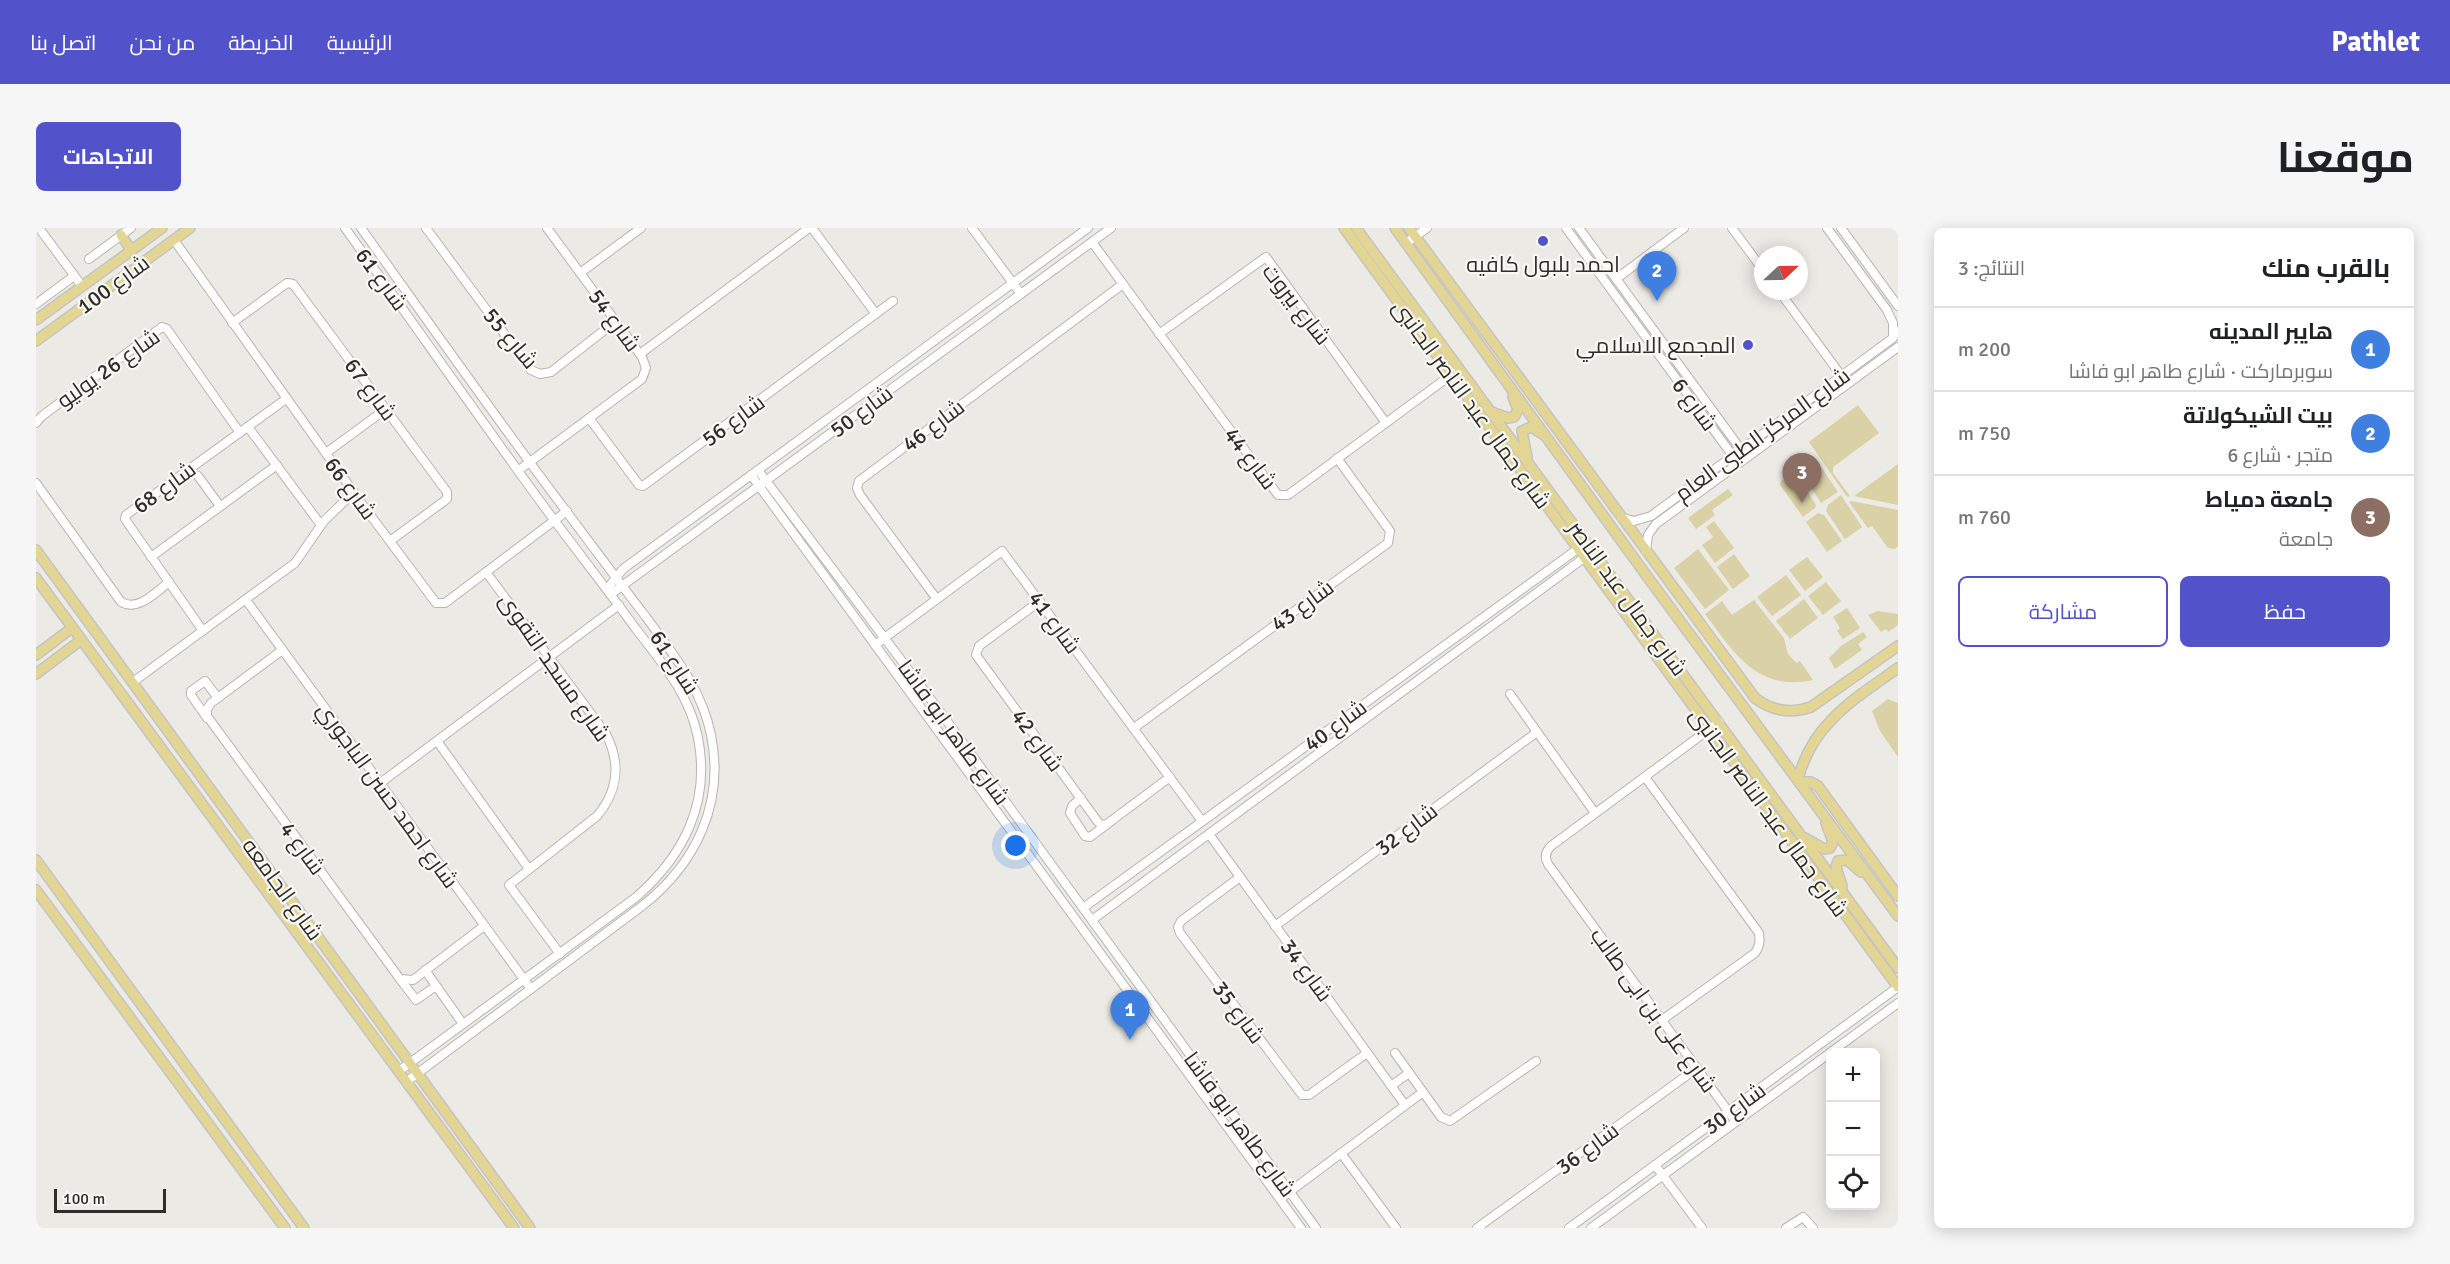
<!DOCTYPE html>
<html lang="ar">
<head>
<meta charset="utf-8">
<style>
	:root { --surface:#fff; --page:#f6f6f6; --text:#202124; --muted:#757577; --line:#e0e0e0; --accent:#5253ca }
	body { margin:0; font-family:Signika,Cairo,sans-serif; background:var(--page); color:var(--text); direction:rtl }
	.controls { position:absolute; right:18px; bottom:18px; display:grid; overflow:hidden; border-radius:9px; box-shadow:0 3px 15px #0003 }
	.controls button { width:54px; height:54px; display:grid; place-items:center; padding:0; border:0; border-bottom:2px solid var(--line); background:var(--surface); color:var(--text); font:30px sans-serif }
	.compass { position:absolute; left:1718px; top:18px; width:54px; height:54px; border-radius:50%; background:var(--surface); box-shadow:0 3px 15px #0003; rotate:68deg }
	.scale { position:absolute; left:18px; bottom:15px; width:112px; box-sizing:border-box; padding-left:6px; border:3px solid #2e2e2c; border-top:0; font-size:16px; line-height:21px; white-space:nowrap; color:#2e2e2c; -webkit-text-stroke:4px #f9f8f3; paint-order:stroke }
	.you { position:absolute; left:980px; top:618px; width:21px; height:21px; margin:-15px; border:4px solid #fff; border-radius:50%; background:#1a73e8; box-shadow:0 0 0 9px #1a73e833 }
	.badge { display:grid; place-items:center; width:39px; height:39px; border-radius:50%; background:var(--accent); color:#fff; font-size:20px; font-weight:700 }
	.pin { position:absolute; translate:-50% -50px; filter:drop-shadow(0 2px 3px #0008) }
	.pin::after { content:''; position:absolute; top:32px; width:21px; height:18px; background:inherit; clip-path:polygon(0 0,100% 0,50% 100%) }
	.list { margin:0; padding:0; list-style:none }
	h2 { display:flex; justify-content:space-between; align-items:center; height:78px; margin:0; padding:0 24px; font-size:26px }
	h2 small { font-size:20px; font-weight:400; color:var(--muted) }
	.list li { display:grid; grid-template-columns:39px 1fr auto; gap:18px; align-items:center; box-sizing:border-box; height:84px; padding:0 24px; border-top:2px solid var(--line) }
	.list b { display:block; font-size:22px; white-space:nowrap }
	.list p { margin:0; font-size:20px; white-space:nowrap; color:var(--muted) }
	.list em { font-size:20px; font-style:normal; color:var(--muted) }
	.actions { display:flex; gap:12px; padding:18px 24px }
	.actions a { flex:1; padding:14px 0; border:2px solid var(--accent); border-radius:9px; text-align:center; font-size:21px; color:var(--accent) }
	.actions .main { background:var(--accent); color:#fff }
	.icon { flex:none; width:33px; height:33px; fill:none; stroke:currentColor; stroke-width:2; stroke-linecap:round; stroke-linejoin:round }
	.map { position:relative; flex:none; width:1862px; height:1000px; overflow:hidden; direction:ltr; border-radius:9px }
	header { display:flex; align-items:center; gap:36px; box-sizing:border-box; height:84px; padding:0 30px; background:var(--accent); color:#fff }
	header strong { font-size:28px }
	nav { display:flex; gap:33px; margin-inline-start:auto; font-size:21px }
	.intro { display:flex; align-items:center; justify-content:space-between; box-sizing:border-box; height:144px; padding:0 36px }
	h1 { margin:0; font-size:42px }
	.button { padding:15px 27px; border-radius:9px; background:var(--accent); color:#fff; font-size:21px; font-weight:700 }
	main { display:flex; gap:36px; padding:0 36px }
	aside { flex:1; background:var(--surface); border-radius:9px; box-shadow:0 3px 15px #0003 }
	.map>svg:first-child { display:block }
	.green { fill:#dad1a6 }
	.lines { fill:none; stroke-linecap:round; stroke-linejoin:round }
	.minor-casing { stroke:#b6b5b1; stroke-width:10 }
	.major-casing { stroke:#c4c4c4; stroke-width:12 }
	.minor { stroke:#fff; stroke-width:8 }
	.major { stroke:#e3d695; stroke-width:9 }
	.poi-dot { fill:#5253ca; stroke:#f9f8f3; stroke-width:2 }
	.labels { text-anchor:middle; stroke-width:4.5; stroke-linejoin:round; paint-order:stroke }
	.poi-label { font-size:22px; fill:#2e2e2c; stroke:#f9f8f3 }
	.street-label { font-size:22px; fill:#2e2e2c; stroke:#f9f8f3 }
</style>
</head>
<body>
<header>
<strong>Pathlet</strong>
<nav><a>الرئيسية</a><a>الخريطة</a><a>من نحن</a><a>اتصل بنا</a></nav>
</header>
<div class="intro"><h1>موقعنا</h1><a class="button">الاتجاهات</a></div>
<main>
<aside>
<h2>بالقرب منك<small>النتائج: 3</small></h2>
<ul class="list">
<li><span class="badge" style="background:#3f7fe0">1</span><div><b>هايبر المدينه</b><p>سوبرماركت · شارع طاهر ابو فاشا</p></div><em>200 m</em></li>
<li><span class="badge" style="background:#3f7fe0">2</span><div><b>بيت الشيكولاتة</b><p>متجر · شارع 6</p></div><em>750 m</em></li>
<li><span class="badge" style="background:#8d6e63">3</span><div><b>جامعة دمياط</b><p>جامعة</p></div><em>760 m</em></li>
</ul>
<div class="actions"><a class="main">حفظ</a><a>مشاركة</a></div>
</aside>
<div class="map">
<svg width="1862" height="1000" viewBox="0 0 1862 1000">
	<rect width="100%" height="100%" fill="#ebeae5"/>
	<!-- green -->
	<g class="green">
		<polygon points="1822,177 1843,205 1797,239 1797,245 1814,268 1811,269 1773,214"/>
		<polygon points="1779,230 1802,264 1785,275 1763,241"/>
		<polygon points="1862,236 1862,277 1818,268"/>
		<polygon points="1759,244 1780,277 1779,280 1767,289 1744,257 1745,253"/>
		<polygon points="1692,261 1697,267 1676,282 1679,287 1660,301 1652,290"/>
		<polygon points="1805,267 1826,299 1809,311 1790,283 1792,277"/>
		<polygon points="1815,273 1862,282 1862,318 1859,321 1852,320 1836,298 1832,300 1813,274"/>
		<polygon points="1782,285 1788,287 1806,313 1791,324 1770,294"/>
		<polygon points="1678,293 1698,320 1679,335 1666,317 1677,309 1670,299"/>
		<polygon points="1662,321 1693,362 1669,381 1638,340"/>
		<polygon points="1698,326 1714,348 1697,361 1681,339"/>
		<polygon points="1771,329 1787,349 1769,363 1753,342"/>
		<polygon points="1750,347 1765,367 1736,388 1721,369"/>
		<polygon points="1790,354 1805,373 1787,387 1772,368"/>
		<polygon points="1768,371 1782,390 1754,411 1740,393"/>
		<path d="M1718,372L1748,410L1752,426L1760,435L1764,433L1777,452C1721,464 1698,425 1669,386L1686,373L1696,387Z"/>
		<polygon points="1811,380 1824,400 1807,411 1801,403 1804,400 1797,389"/>
		<polygon points="1842,383 1862,386 1862,397 1852,404 1850,401 1845,404 1832,387"/>
		<polygon points="1827,404 1831,409 1822,416 1826,422 1799,441 1793,430 1805,418"/>
		<polygon points="1852,471 1862,475 1862,529 1844,503 1836,483"/>
	</g>
	<g class="lines">
		<!-- minor casing -->
		<g class="minor-casing">
			<g id="minor">
				<polyline points="3,0 46,58"/>
				<path d="M309,0C379,97 447,196 518,292C545,328 573,364 600,401C626,435 654,467 662,510C675,575 647,629 599,670L363,843"/>
				<path d="M325,0C393,95 460,190 530,283C557,319 583,354 610,389C637,426 666,461 675,507C689,575 660,636 606,678L370,854"/>
				<polyline points="390,0 495,142 504,146 515,144 580,93"/>
				<polyline points="776,0 840,86"/>
				<polyline points="936,0 985,66"/>
				<polyline points="1530,0 1699,231"/>
				<polyline points="1543,0 1706,223"/>
				<polyline points="1696,0 1727,42"/>
				<polyline points="1791,0 1851,82 1857,95 1857,109"/>
				<polyline points="1805,0 1862,78"/>
				<polyline points="138,12 326,276 400,375 409,375 531,283"/>
				<polyline points="1056,14 1242,267 1252,267 1419,144"/>
				<polyline points="1370,15 1391,0"/>
				<polyline points="53,31 95,0"/>
				<polyline points="544,45 605,0"/>
				<polyline points="1580,51 1648,0"/>
				<polyline points="1743,63 1807,150"/>
				<polyline points="0,76 38,48"/>
				<polyline points="196,95 251,55 257,56 411,264 411,271 354,313"/>
				<polyline points="1123,106 1230,29 1350,195"/>
				<polyline points="604,126 773,0"/>
				<polyline points="553,190 603,257 607,258 857,73"/>
				<polyline points="0,195 6,188 126,99 131,101 204,205"/>
				<polyline points="212,199 285,297"/>
				<polyline points="290,225 350,181"/>
				<polyline points="483,242 606,151 610,140 606,129 511,0"/>
				<polyline points="722,242 908,489 1280,1000"/>
				<polyline points="715,247 1265,1000"/>
				<polyline points="162,248 184,278"/>
				<path d="M0,255L85,374C102,384 120,364 133,354"/>
				<polyline points="1585,289 1598,293 1615,288 1857,110 1862,103"/>
				<polyline points="1610,323 1612,307 1620,296 1862,119"/>
				<polyline points="115,329 241,237"/>
				<path d="M450,344L570,506C585,535 582,563 561,588L473,657L524,726"/>
				<polyline points="571,361 587,341 1052,0"/>
				<polyline points="575,366 1075,0"/>
				<polyline points="900,370 824,267 821,260 823,253 1087,56"/>
				<polyline points="210,372 495,761"/>
				<polyline points="1004,373 943,418 940,427 1062,594 1065,597 1071,596 1134,549"/>
				<polyline points="167,403 89,291 90,287 250,171"/>
				<polyline points="839,417 966,323 1166,593"/>
				<polyline points="245,423 175,475 171,481 171,488 364,751 377,752 448,698"/>
				<polyline points="97,454 259,335 288,293 318,264"/>
				<polyline points="1474,466 1559,585"/>
				<polyline points="171,490 155,467 155,463 169,453 182,470"/>
				<path d="M1683,494L1515,618C1510,623 1508,629 1512,636L1700,894"/>
				<polyline points="1098,500 1352,315 1354,303 1301,230"/>
				<polyline points="401,513 493,641"/>
				<path d="M1609,549L1723,705C1724,713 1724,718 1719,725L1626,792"/>
				<polyline points="343,556 583,377"/>
				<polyline points="1045,570 1036,578 1034,585 1049,608 1054,609 1070,597"/>
				<polyline points="1173,606 1369,877"/>
				<polyline points="1204,649 1145,693 1142,699 1144,705 1266,867 1273,867 1331,825"/>
				<polyline points="1047,680 1547,317"/>
				<polyline points="1056,692 1552,327"/>
				<polyline points="1239,698 1501,504"/>
				<polyline points="389,742 427,796"/>
				<polyline points="364,751 380,772 400,758"/>
				<polyline points="1359,825 1405,889 1414,893 1500,833"/>
				<polyline points="1355,858 1373,845"/>
				<polyline points="1305,925 1360,1000"/>
				<polyline points="1619,937 1666,1000"/>
				<polyline points="1244,971 1387,864"/>
				<polyline points="1441,1000 1661,840"/>
				<polyline points="1533,1000 1862,759"/>
				<polyline points="1555,1000 1862,775"/>
				<polyline points="1750,1000 1767,989 1777,1000"/>
			</g>
		</g>
		<!-- major casing -->
		<g class="major-casing">
			<g id="major">
				<polyline points="1308,0 1862,759"/>
				<polyline points="1320,0 1862,740"/>
				<polyline points="1359,0 1613,351 1862,688"/>
				<path d="M1373,0L1719,470C1736,483 1755,486 1775,479L1862,418"/>
				<polyline points="85,7 95,22"/>
				<polyline points="0,92 126,0"/>
				<polyline points="0,113 154,0"/>
				<polyline points="1456,184 1472,190 1478,189 1482,182 1477,169"/>
				<polyline points="1491,229 1486,203 1495,199 1508,207"/>
				<polyline points="0,322 494,1000"/>
				<polyline points="0,350 478,1000"/>
				<polyline points="0,427 36,400"/>
				<polyline points="0,446 45,412"/>
				<path d="M1762,551C1776,496 1818,471 1862,440"/>
				<polyline points="1765,554 1775,554 1782,558 1862,668"/>
				<polyline points="1769,610 1788,621 1794,620 1797,614 1790,595"/>
				<polyline points="0,632 268,1000"/>
				<polyline points="1806,658 1800,639 1802,633 1811,632 1825,644"/>
				<polyline points="0,662 249,1000"/>
			</g>
		</g>
		<!-- minor -->
		<use href="#minor" class="minor"/>
		<!-- major -->
		<use href="#major" class="major"/>
	</g>
	<!-- markers -->
	<g class="poi-dot">
		<circle cx="1507" cy="13" r="6"/>
		<circle cx="1712" cy="117" r="6"/>
	</g>
	<g class="labels">
		<!-- poi labels -->
		<g class="poi-label">
			<text x="1507" y="44">احمد بلبول كافيه</text>
			<text x="1700" y="125" text-anchor="end">المجمع الاسلامي</text>
		</g>
		<!-- street labels -->
		<g class="street-label">
			<text transform="translate(346 51) rotate(54)" y="8">شارع 61</text>
			<text transform="translate(77 56) rotate(-36)" y="8">شارع 100</text>
			<text transform="translate(1261 76) rotate(52)" y="8">شارع بيروت</text>
			<text transform="translate(579 92) rotate(54)" y="8">شارع 54</text>
			<text transform="translate(475 110) rotate(50)" y="8">شارع 55</text>
			<text transform="translate(72 140) rotate(-35)" y="8">شارع 26 يوليو</text>
			<text transform="translate(335 161) rotate(54)" y="8">شارع 67</text>
			<text transform="translate(1436 176) rotate(54)" y="8">شارع جمال عبد الناصر الجانبى</text>
			<text transform="translate(1659 176) rotate(54)" y="8">شارع 6</text>
			<text transform="translate(825 183) rotate(-36)" y="8">شارع 50</text>
			<text transform="translate(697 192) rotate(-36)" y="8">شارع 56</text>
			<text transform="translate(897 197) rotate(-37)" y="8">شارع 46</text>
			<text transform="translate(1726 206) rotate(-36)" y="8">شارع المركز الطبى العام</text>
			<text transform="translate(1215 230) rotate(53)" y="8">شارع 44</text>
			<text transform="translate(128 259) rotate(-36)" y="8">شارع 68</text>
			<text transform="translate(315 260) rotate(54)" y="8">شارع 66</text>
			<text transform="translate(1592 370) rotate(54)" y="8">شارع جمال عبد الناصر</text>
			<text transform="translate(1266 377) rotate(-36)" y="8">شارع 43</text>
			<text transform="translate(1019 394) rotate(54)" y="8">شارع 41</text>
			<text transform="translate(639 434) rotate(57)" y="8">شارع 61</text>
			<text transform="translate(519 439) rotate(55)" y="8">شارع مسجد التقوى</text>
			<text transform="translate(1299 497) rotate(-36)" y="8">شارع 40</text>
			<text transform="translate(918 504) rotate(54)" y="8">شارع طاهر ابو فاشا</text>
			<text transform="translate(1002 512) rotate(54)" y="8">شارع 42</text>
			<text transform="translate(352 567) rotate(54)" y="8">شارع احمد حسن الباجوري</text>
			<text transform="translate(1733 584) rotate(54)" y="8">شارع جمال عبد الناصر الجانبى</text>
			<text transform="translate(1370 601) rotate(-37)" y="8">شارع 32</text>
			<text transform="translate(267 620) rotate(54)" y="8">شارع 4</text>
			<text transform="translate(247 661) rotate(54)" y="8">شارع الجامعه</text>
			<text transform="translate(1271 742) rotate(54)" y="8">شارع 34</text>
			<text transform="translate(1618 782) rotate(54)" y="8">شارع على بن ابى طالب</text>
			<text transform="translate(1203 784) rotate(54)" y="8">شارع 35</text>
			<text transform="translate(1698 880) rotate(-36)" y="8">شارع 30</text>
			<text transform="translate(1204 896) rotate(54)" y="8">شارع طاهر ابو فاشا</text>
			<text transform="translate(1551 920) rotate(-36)" y="8">شارع 36</text>
		</g>
	</g>
</svg>
<div class="controls">
<button>+</button>
<button>−</button>
<button><svg class="icon" aria-label="locate" viewBox="0 0 24 24"><circle cx="12" cy="12" r="6"/><path d="M12 2v4M12 18v4M2 12h4M18 12h4"/></svg></button>
</div>
<svg class="compass" viewBox="-18 -18 36 36"><path d="M0-13l5 13h-10z" fill="#e53935"/><path d="M0 13l5-13h-10z" fill="#757577"/></svg>
<div class="scale">100 m</div>
<div class="you"></div>
<div class="pin badge" style="left:1094px;top:812px;background:#3f7fe0">1</div>
<div class="pin badge" style="left:1621px;top:73px;background:#3f7fe0">2</div>
<div class="pin badge" style="left:1766px;top:275px;background:#8d6e63">3</div>
</div>
</main>
</body>
</html>
